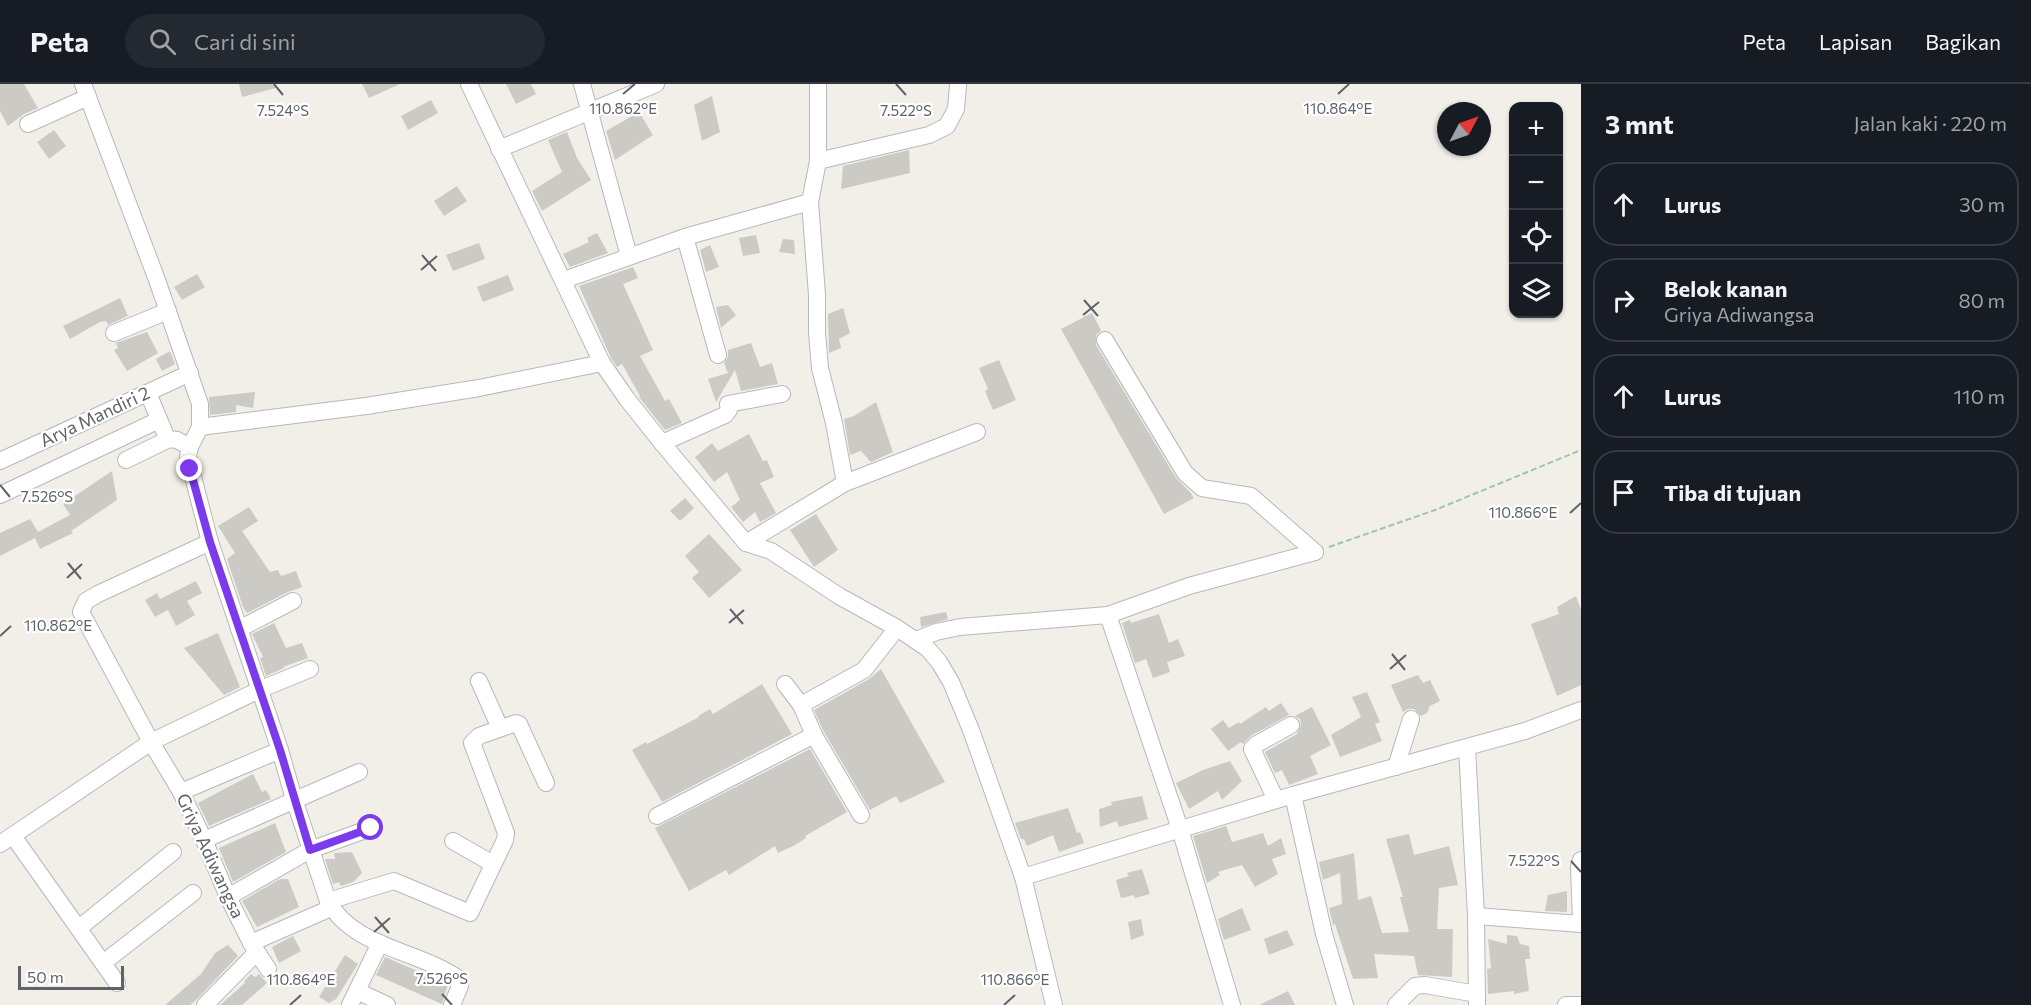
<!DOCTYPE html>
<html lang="id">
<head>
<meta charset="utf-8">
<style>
	:root { --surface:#171b24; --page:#242831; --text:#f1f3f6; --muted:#9ea1a6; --line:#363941 }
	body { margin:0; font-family:Commissioner,sans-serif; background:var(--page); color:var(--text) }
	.controls { position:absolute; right:18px; top:18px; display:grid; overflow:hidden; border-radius:12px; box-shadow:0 2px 4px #0004 }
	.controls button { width:54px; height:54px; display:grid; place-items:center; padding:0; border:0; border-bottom:2px solid var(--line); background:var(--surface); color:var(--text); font:30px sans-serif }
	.compass { position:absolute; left:1437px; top:18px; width:54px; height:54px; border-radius:50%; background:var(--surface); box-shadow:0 2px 4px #0004; rotate:49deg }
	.scale { position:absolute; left:18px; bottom:15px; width:106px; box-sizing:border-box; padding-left:6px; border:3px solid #5f6368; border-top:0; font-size:16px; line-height:21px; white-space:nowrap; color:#5f6368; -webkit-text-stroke:4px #fff; paint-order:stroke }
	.stop { position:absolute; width:18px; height:18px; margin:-14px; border:4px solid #7c3aed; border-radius:50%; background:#fff }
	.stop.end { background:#7c3aed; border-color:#fff; box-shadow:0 2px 6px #0008 }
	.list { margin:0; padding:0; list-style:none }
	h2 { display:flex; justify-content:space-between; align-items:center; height:78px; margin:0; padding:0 24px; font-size:26px }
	h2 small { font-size:20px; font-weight:400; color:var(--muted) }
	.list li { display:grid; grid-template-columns:39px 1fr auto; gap:18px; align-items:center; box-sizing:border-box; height:84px; margin:0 12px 12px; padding:0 12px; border:2px solid var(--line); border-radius:24px }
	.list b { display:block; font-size:22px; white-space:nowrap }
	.list p { margin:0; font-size:20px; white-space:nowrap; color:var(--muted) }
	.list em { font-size:20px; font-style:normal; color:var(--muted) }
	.icon { flex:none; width:33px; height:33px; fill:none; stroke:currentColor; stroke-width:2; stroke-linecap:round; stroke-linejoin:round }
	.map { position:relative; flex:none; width:1581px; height:921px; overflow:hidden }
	header { display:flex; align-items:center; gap:36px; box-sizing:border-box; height:84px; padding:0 30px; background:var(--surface); border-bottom:2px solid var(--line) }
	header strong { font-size:28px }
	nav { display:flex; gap:33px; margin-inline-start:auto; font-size:21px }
	.search { width:420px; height:54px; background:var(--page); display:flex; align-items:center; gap:15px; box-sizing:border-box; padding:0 21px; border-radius:33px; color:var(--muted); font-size:22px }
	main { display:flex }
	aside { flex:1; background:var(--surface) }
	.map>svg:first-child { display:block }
	.building { fill:#cccac5 }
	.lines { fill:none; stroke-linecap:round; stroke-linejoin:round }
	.minor-casing { stroke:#b5b8bc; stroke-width:18 }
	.path { stroke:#9cc7a9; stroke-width:2; stroke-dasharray:6 3; stroke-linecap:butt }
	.minor { stroke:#fff; stroke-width:16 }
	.route { stroke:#7c3aed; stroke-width:8 }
	.ticks { fill:none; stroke:#5f6368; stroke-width:2 }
	.labels { text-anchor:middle; stroke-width:4.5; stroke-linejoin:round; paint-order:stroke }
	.street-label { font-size:18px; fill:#5f6368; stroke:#fff }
	.ticks-label { font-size:15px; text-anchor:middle; fill:#5f6368; stroke:#fff; stroke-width:4.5; stroke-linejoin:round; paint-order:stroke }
</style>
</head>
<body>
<header>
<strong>Peta</strong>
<div class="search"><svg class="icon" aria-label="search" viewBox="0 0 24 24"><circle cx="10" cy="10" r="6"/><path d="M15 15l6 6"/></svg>Cari di sini</div>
<nav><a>Peta</a><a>Lapisan</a><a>Bagikan</a></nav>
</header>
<main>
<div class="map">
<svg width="1581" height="921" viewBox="0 0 1581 921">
	<rect width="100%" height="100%" fill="#f1efe8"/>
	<!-- building -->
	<g class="building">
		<polygon points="0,0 24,0 38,24 24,30 8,42 0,27"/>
		<polygon points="239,0 276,0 276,4 242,13"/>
		<polygon points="362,0 400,0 369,14"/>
		<polygon points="506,0 531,0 536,10 516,20"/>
		<polygon points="712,12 720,48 702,57 694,21"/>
		<polygon points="431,16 438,29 408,46 401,32"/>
		<polygon points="639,28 653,51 615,76 606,47"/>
		<polygon points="54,46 66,62 49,75 37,58"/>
		<polygon points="567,48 577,74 591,96 542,127 532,107 562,88 548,56"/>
		<polygon points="909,66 910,89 841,105 843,82"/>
		<polygon points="457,102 467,117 444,132 434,117"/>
		<polygon points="597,149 608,169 570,183 563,170 589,158 587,154"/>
		<polygon points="756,151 760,169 743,172 739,154"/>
		<polygon points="783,155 794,156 795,170 779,168"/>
		<polygon points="479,159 485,175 453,187 446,171"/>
		<polygon points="710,161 719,183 706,188 700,166"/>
		<polygon points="633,183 638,194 623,200 653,266 640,272 665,317 669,315 682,339 665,346 639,313 640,312 622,280 617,283 611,274 579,202"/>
		<polygon points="197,190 205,203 182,216 174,203"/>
		<polygon points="508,191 514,206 483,218 477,203"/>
		<polygon points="120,214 128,232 132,230 108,241 106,237 100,238 70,255 63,242"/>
		<polygon points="728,221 736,231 721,244 716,223"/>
		<polygon points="843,224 850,249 839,255 841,264 829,269 828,230"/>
		<polygon points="1092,229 1101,246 1096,251 1096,261 1176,394 1190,408 1194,414 1164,430 1061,245"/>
		<polygon points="147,248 158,269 127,287 114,266 118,264 116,259"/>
		<polygon points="751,259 760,283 772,279 778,300 741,307 735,286 716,318 708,295 728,289 724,279 728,273 728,266"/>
		<polygon points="170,267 175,280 162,287 156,275"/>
		<polygon points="999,276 1016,316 993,326 985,307 988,305 979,284"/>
		<polygon points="255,308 253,324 236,321 236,328 210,331 209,313"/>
		<polygon points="876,318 893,368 871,378 861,367 850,371 844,335 854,332"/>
		<polygon points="749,350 763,377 767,376 774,393 760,399 776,429 760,438 755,428 743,438 731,423 740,416 727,388 714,398 695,373 712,359 718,367"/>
		<polygon points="112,387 117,416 71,447 73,449 40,465 35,454 0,472 0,449 30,435 38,448 70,431 63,420"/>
		<polygon points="685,414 694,424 680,437 670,427"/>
		<polygon points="249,423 258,437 242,447 270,488 278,486 281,492 296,487 302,503 288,508 247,529 243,523 227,475 235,469 218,442"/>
		<polygon points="816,430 838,466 814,483 790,446"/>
		<polygon points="709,450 742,486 709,514 692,494 699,488 685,472"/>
		<polygon points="196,497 202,509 187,517 195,531 176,542 168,526 155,533 145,516 157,509 160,515"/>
		<polygon points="1576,512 1581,526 1581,601 1557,612 1531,540 1559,530 1557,523"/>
		<polygon points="946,528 948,535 921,543 920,533"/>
		<polygon points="1159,530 1169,559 1178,555 1185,572 1167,578 1170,588 1153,594 1146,575 1135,579 1122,539 1130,536 1131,539"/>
		<polygon points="274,539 286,564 302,559 308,574 283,583 284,584 266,592 260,574 263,573 252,550"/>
		<polygon points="218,549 240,603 224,611 184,564"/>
		<polygon points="881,585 945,698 900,719 896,712 870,726 823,646 814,626 869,595"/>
		<polygon points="1418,591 1423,599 1430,596 1440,617 1430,622 1427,629 1421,632 1414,625 1408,625 1403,628 1391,601"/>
		<polygon points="762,600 792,650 662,718 632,666 646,658 647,660 699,633 698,632 710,625 713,630"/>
		<polygon points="1367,608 1380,638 1375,640 1382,657 1340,673 1331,651 1361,633 1352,613"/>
		<polygon points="1281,619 1289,631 1252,651 1243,660 1241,658 1228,667 1211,645 1223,636 1229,644 1239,638 1240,640 1266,623 1269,627"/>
		<polygon points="1312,623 1331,661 1310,672 1318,690 1289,701 1282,686 1275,689 1265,668 1297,650 1301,641 1300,635 1295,632"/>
		<polygon points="810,665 847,728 805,752 806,754 795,761 778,769 775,762 729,791 726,786 689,807 655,744"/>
		<polygon points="1230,677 1242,697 1222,716 1218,707 1189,725 1176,699 1203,686"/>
		<polygon points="253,690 262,708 266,706 271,715 209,742 198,719"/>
		<polygon points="1142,712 1148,735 1119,743 1117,737 1100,743 1099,725 1112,721 1111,718"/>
		<polygon points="1068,724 1077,749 1080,748 1084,759 1059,768 1053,751 1027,762 1024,755 1021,755 1015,739"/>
		<polygon points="275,739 286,768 233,798 219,764"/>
		<polygon points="1226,742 1232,758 1263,749 1268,762 1281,754 1286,770 1272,775 1278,790 1255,803 1242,781 1218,788 1220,791 1207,799 1193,752"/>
		<polygon points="1409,750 1414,771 1449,762 1458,801 1439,804 1437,845 1453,845 1452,893 1418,891 1414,872 1374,870 1378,894 1353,895 1335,840 1333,841 1329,824 1342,820 1340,789 1323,796 1319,778 1354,769 1358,816 1371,812 1382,849 1409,848 1400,813 1403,813 1386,755"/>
		<polygon points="352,768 362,789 353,798 341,802 339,798 333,800 325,775 335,775 334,769"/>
		<polygon points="1142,785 1150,810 1135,814 1134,811 1121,814 1116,796 1129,792 1127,789"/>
		<polygon points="280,795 288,795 299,823 257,843 242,817"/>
		<polygon points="1567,807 1567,828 1545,827 1548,811"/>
		<polygon points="1242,824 1251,846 1224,856 1218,835"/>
		<polygon points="1141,835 1144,851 1131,856 1128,838"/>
		<polygon points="1287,846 1294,861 1269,871 1264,855"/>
		<polygon points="1507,851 1517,852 1520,860 1529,862 1530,875 1525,875 1529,907 1514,910 1514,907 1488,910 1487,885 1491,884 1488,855 1507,860"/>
		<polygon points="293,852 301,867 279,879 272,863"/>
		<polygon points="228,861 238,872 197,915 190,921 165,921 201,890 215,869"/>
		<polygon points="345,871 358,880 336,915 329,919 319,913"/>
		<polygon points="385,873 448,900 442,920 376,891"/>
		<polygon points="251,890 255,893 259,890 267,899 242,921 220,921 245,899 244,897"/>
		<polygon points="1288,907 1295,921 1259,921"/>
	</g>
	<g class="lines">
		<!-- minor casing -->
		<g class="minor-casing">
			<g id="minor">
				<path d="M83,0L157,196L200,320V343L190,363L188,372L191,385L210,458L280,666L294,715L328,817C353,863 416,866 456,893L460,902L452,921"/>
				<polyline points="469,0 602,279 627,315 662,359 746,459 771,467 839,512 897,544 928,565 939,578 951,598 971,646 1023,793 1054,921"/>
				<polyline points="582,0 629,172"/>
				<polyline points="818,0 818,77 810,118 817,211 817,249 820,284 834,339 845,399"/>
				<polyline points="28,40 88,13"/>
				<polyline points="499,65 656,0"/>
				<polyline points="818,77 929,51 947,42 956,25 958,0"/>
				<polyline points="685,153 718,271"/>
				<polyline points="564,196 685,153 810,118"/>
				<polyline points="114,249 168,227"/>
				<polyline points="1105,256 1185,389 1202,404 1251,412 1315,468"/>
				<polyline points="148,309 164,347"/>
				<polyline points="200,343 366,322 479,304 602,279"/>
				<polyline points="662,359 725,331 729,326 728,320 782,310"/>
				<polyline points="126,376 169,355 177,356 190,363"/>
				<polyline points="0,377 190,289"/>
				<polyline points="0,411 159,336"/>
				<polyline points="210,458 98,510 86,517 81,528 151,658 181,708 204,756 228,813 251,859 268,885"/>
				<polyline points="746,459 845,399 977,348"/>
				<polyline points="1108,531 1180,745 1232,921"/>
				<polyline points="239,545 293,517"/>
				<polyline points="916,556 936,548 960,543 1108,531 1189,502 1315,468"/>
				<polyline points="479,597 500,644"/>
				<polyline points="785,600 801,621"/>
				<polyline points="1467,664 1476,832 1477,921"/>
				<polyline points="1396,683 1411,635"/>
				<polyline points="181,708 280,666"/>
				<polyline points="1293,711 1324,850 1345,921"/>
				<polyline points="1276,716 1252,665 1257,660 1291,641"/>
				<polyline points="861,731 814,651 801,621 864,586 897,544"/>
				<polyline points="657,732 814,651"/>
				<polyline points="13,752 117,899"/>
				<polyline points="204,756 359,688"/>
				<polyline points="453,757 493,780"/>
				<polyline points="0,760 151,658 259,606 310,585"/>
				<polyline points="1023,793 1293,711 1525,647 1581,626"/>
				<polyline points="228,813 310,766 371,744"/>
				<polyline points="328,817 394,797 470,829 505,756 506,749 472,659 479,652 516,639 519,640 546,699"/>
				<polyline points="1476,832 1581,840"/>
				<polyline points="1581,840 1579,783 1581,776"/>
				<polyline points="79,844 173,768"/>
				<polyline points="251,859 331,824"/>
				<polyline points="103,879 193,809"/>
				<polyline points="357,907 387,921"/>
				<polyline points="205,921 257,868"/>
				<polyline points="350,921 380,859"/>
				<polyline points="1396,921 1415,902 1425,901 1477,910"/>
				<polyline points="1566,921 1581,921"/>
			</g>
		</g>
		<!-- path -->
		<polyline class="path" points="1329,463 1435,426 1581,366"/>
		<!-- minor -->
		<use href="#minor" class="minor"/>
	</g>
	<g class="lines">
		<!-- route -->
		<polyline class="route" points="190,385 210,458 280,666 310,766 371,744"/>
	</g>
	<!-- ticks -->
	<path class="ticks" d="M274,0L283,11M896,0L906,11M623,10L635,0M1338,10L1349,0M422,171L436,187M421,186L437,172M1084,216L1098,232M1083,231L1099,218M0,401L10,413M1570,429L1581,419M68,479L81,495M67,494L82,480M730,525L743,540M729,539L744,526M0,552L11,542M1392,570L1405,586M1390,585L1406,571M1571,777L1581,788M375,833L389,849M374,848L390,834M442,910L452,921M290,921L301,911M1004,921L1015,911"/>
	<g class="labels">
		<!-- street labels -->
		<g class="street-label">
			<text transform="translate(95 333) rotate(-25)" y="6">Arya Mandiri 2</text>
			<text transform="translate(210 772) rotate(65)" y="6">Griya Adiwangsa</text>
		</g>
	</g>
	<g class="ticks-label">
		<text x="623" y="30">110.862°E</text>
		<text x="1338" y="30">110.864°E</text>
		<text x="283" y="32">7.524°S</text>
		<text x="906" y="32">7.522°S</text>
		<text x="47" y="418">7.526°S</text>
		<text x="1523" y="434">110.866°E</text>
		<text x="58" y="547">110.862°E</text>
		<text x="1534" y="782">7.522°S</text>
		<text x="442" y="900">7.526°S</text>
		<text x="301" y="901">110.864°E</text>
		<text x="1015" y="901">110.866°E</text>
	</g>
</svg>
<div class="controls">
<button>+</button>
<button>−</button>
<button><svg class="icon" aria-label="locate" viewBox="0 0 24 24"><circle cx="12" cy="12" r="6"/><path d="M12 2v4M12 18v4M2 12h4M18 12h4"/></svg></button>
<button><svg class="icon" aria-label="layers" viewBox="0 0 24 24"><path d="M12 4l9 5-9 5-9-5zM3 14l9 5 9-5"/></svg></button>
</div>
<svg class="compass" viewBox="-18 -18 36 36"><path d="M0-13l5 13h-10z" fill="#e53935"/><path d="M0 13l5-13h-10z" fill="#9ea1a6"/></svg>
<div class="scale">50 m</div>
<div class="stop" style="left:371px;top:744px"></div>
<div class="stop end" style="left:190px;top:385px"></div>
</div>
<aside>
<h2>3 mnt<small>Jalan kaki · 220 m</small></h2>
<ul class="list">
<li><svg class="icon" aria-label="ahead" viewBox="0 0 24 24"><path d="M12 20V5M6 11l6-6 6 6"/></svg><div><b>Lurus</b></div><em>30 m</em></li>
<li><svg class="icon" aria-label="right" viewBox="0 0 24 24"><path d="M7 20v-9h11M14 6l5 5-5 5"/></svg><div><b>Belok kanan</b><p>Griya Adiwangsa</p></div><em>80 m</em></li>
<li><svg class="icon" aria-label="ahead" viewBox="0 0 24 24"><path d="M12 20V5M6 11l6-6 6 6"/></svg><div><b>Lurus</b></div><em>110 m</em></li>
<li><svg class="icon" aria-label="arrive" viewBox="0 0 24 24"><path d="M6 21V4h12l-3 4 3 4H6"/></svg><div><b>Tiba di tujuan</b></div></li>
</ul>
</aside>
</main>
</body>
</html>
